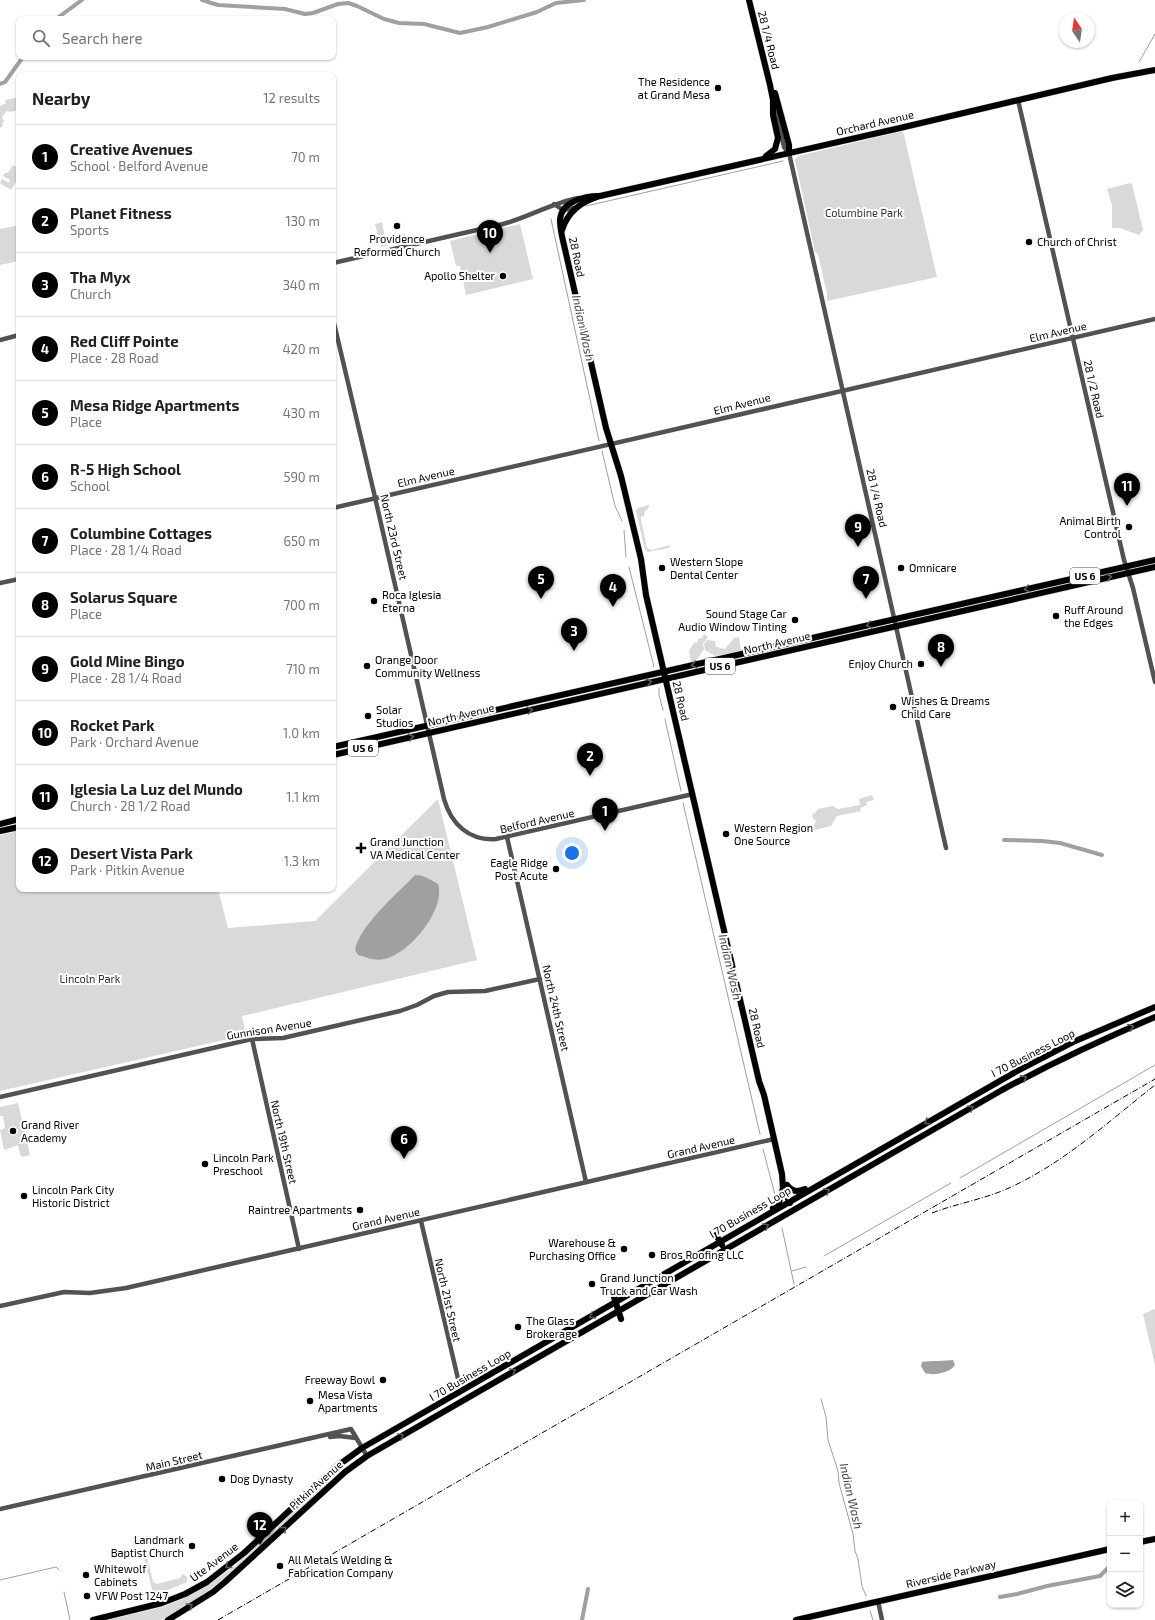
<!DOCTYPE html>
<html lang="en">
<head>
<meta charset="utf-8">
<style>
	:root { --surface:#fff; --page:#f2f2f2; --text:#202124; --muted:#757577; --line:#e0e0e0; --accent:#000 }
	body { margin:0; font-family:"Exo 2",sans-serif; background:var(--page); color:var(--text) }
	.controls { position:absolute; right:12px; bottom:12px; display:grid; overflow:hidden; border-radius:8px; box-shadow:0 1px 3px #0004 }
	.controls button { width:36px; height:36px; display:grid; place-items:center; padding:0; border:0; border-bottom:1px solid var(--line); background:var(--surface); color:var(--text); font:20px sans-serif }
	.compass { position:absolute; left:1059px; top:12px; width:36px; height:36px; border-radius:50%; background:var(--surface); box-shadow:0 1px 3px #0004; rotate:347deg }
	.you { position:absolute; left:572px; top:853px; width:14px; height:14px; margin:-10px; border:3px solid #fff; border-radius:50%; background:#1a73e8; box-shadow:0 0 0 6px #1a73e833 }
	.badge { display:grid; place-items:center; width:26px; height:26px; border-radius:50%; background:var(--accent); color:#fff; font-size:13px; font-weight:700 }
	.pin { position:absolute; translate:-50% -33px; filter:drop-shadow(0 1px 2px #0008) }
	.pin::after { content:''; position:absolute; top:21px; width:14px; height:12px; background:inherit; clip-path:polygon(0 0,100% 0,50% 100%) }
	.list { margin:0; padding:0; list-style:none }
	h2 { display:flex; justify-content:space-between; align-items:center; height:52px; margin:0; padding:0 16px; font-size:17px }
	h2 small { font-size:13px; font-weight:400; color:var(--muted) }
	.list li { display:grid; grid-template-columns:26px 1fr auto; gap:12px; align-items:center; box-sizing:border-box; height:64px; padding:0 16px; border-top:1px solid var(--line) }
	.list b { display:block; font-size:15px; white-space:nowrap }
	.list p { margin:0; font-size:13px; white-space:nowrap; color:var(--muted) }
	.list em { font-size:13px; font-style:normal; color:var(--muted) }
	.icon { flex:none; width:22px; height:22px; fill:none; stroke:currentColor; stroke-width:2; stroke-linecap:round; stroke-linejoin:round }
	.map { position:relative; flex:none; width:1155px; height:1620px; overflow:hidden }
	.search { position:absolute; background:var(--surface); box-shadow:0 1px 3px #0004; left:16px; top:16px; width:320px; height:44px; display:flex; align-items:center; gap:10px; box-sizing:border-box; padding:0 14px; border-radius:8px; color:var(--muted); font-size:15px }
	.panel { position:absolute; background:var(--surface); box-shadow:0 1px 3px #0004; left:16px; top:72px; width:320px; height:820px; border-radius:8px }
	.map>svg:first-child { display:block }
	.green { fill:#d9d9d9 }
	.water { fill:#a0a0a0 }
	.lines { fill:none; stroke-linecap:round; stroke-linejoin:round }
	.stream { stroke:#a0a0a0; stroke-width:1 }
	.canal { stroke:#a0a0a0; stroke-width:4 }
	.major-casing { stroke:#dbdbdb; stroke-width:7 }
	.minor { stroke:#525252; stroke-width:4.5 }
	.major { stroke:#000; stroke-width:6 }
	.rail { stroke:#000; stroke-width:1; stroke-dasharray:6 2 1 2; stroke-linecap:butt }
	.oneway { stroke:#595959 }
	.poi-dot { fill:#000; stroke:#fff; stroke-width:1.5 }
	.labels { text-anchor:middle; stroke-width:4; stroke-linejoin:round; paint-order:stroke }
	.shield { fill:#fff; stroke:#4c4c4c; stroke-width:1 }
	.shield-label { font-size:10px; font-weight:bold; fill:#000 }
	.street-label { font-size:11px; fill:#000; stroke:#fff }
	.poi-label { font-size:11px; fill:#000; stroke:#fff; text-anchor:start }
	.park-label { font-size:11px; fill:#303030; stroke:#fff }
	.water-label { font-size:12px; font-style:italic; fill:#414141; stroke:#fff }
</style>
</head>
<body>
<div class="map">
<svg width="1155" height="1620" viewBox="0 0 1155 1620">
	<rect width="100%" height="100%" fill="#fff"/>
	<!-- green -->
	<g class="green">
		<polygon points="19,97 19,110 10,112 7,111 2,117 4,121 2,124 3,126 0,128 0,124 1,124 0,124 0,106 6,103 5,100"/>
		<polygon points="903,131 937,277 827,301 827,294 818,254 815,252 795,160 798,156"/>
		<polygon points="13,165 19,168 19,177 11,190 0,183 2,179 9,183 10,180 3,176 5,173 8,173"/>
		<polygon points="1130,183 1132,184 1143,230 1139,235 1120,228 1112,228 1112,205 1107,189"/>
		<polygon points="382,222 385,237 405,234 406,235 407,240 381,247 375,224"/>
		<polygon points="520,224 533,279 466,295 460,266 456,266 450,241"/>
		<polygon points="19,225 19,261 0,265 0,229"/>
		<polygon points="649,505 649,507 645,511 644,516 641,517 641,520 647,548 652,550 670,545 669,548 648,552 645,550 636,511 638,508"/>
		<polygon points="704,634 708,637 703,644 704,649 696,661 691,662 689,651 694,643 698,642 698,639 702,638"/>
		<polygon points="739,637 741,651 715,656 705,650 704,644 707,640 715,641 716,647 725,649 734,638"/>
		<polygon points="872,795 874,800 866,802 867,805 860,808 861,811 837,816 831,826 814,830 813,826 816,821 813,818 812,814 815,813 818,809 833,806 838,809 860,805 859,799"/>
		<polygon points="438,799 477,960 242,1016 246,1035 0,1091 0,835 19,831 19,889 218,889 228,928 315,921"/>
		<polygon points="18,1103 30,1155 21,1157 18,1145 4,1150 0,1130 5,1128 3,1116 0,1116 0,1107"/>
		<polygon points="1155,1309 1155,1365 1143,1314"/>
		<polygon points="328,1479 331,1481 227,1577 191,1603 161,1620 107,1620 163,1607 182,1599 204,1588 235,1566"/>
		<polygon points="145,1547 153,1582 157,1584 180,1578 183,1574 187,1577 187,1582 158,1594 153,1593 142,1550"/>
	</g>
	<!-- water -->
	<g class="water">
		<path d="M415,875C424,875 431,880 438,884C446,909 411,951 388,958C377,962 369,958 358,955L355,950C359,926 398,893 415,875Z"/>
		<path d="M953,1360L955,1365C950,1373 933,1376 925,1373L921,1366L922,1362C925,1361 947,1361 953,1360Z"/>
	</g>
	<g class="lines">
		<!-- stream -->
		<g class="stream">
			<polyline points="1139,62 1155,34"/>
			<polyline points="586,206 783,161"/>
			<polyline points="551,219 599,441"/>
			<polyline points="602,451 615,506 622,521"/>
			<polyline points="624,530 626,557"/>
			<polyline points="629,567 654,667"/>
			<polyline points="659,688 659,695 663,710"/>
			<polyline points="665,719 681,791"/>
			<polyline points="683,803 760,1134"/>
			<polyline points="763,1149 775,1195"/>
			<polyline points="960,1178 1155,1065"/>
			<polyline points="782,1228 794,1284"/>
			<polyline points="824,1256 951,1183"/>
			<polyline points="792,1271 806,1267"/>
			<polyline points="821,1399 826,1417 828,1440 838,1471 839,1483 853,1534 855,1551 858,1559 862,1586 866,1596"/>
			<polyline points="0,1580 56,1567 59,1570"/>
			<polyline points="64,1592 70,1620"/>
			<polyline points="870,1611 873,1620"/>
		</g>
		<!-- canal -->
		<g class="canal">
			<polyline points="202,0 218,5 285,9 305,14 313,13 338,4 348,3 357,6 384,19 399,23 424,24 460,33 488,27 537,12 556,3 584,0"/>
			<polyline points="56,19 82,0"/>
			<polyline points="0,84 5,82 23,57"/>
			<polyline points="1004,840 1042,841 1060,843 1102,855"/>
			<polyline points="1000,1597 1017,1594 1047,1586 1100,1576 1110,1566"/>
			<polyline points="582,1620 588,1589"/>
		</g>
		<!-- major casing -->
		<g class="major-casing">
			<g id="major">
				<polyline points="749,0 770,85 773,100 773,115 778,138 775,149 766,156"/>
				<polyline points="775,93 789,145 789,153"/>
				<path d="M600,196C585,196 561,201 560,220C560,228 562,237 564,245L606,428L621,476L641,559L646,595L759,1081L764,1095L782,1174L783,1188L790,1203"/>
				<path d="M562,230C568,211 581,202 600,196L900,128L1112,78L1155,70"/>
				<polyline points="333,747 1155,560"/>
				<polyline points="333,755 1155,567"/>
				<polyline points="0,824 19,819"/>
				<polyline points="0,831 19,827"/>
				<path d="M787,1185C792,1192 797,1192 805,1189"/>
				<polyline points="773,1208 779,1202 783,1188"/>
				<polyline points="716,1235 722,1245"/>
				<polyline points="613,1294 621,1319"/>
				<polyline points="1140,1542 1155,1539"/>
				<polyline points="93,1620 162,1603 185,1594 207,1582 244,1553 336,1467 362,1448 1017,1071 1073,1042 1155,1007"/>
				<path d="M168,1620L213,1592L225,1582L345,1472L367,1456L1002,1090C1052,1063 1103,1039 1155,1017"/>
				<polyline points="796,1620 1110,1549"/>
			</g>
		</g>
		<!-- minor -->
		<g class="minor">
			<polyline points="1018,100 1124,560 1133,588 1155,682"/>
			<polyline points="775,108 784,147 789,153 946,848"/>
			<polyline points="554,204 563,210 574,208"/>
			<path d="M333,263L503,224C529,217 552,203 578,198"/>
			<path d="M333,319L374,493L444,799C451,824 469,841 496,839L693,794"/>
			<polyline points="0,340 19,335"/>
			<polyline points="333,508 1155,319"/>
			<polyline points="0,583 19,579"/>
			<polyline points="507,837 586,1182"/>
			<polyline points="252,1039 299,1249"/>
			<polyline points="0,1097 252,1039 283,1038 400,1011 417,1005 434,996 448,992 485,991 540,979"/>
			<polyline points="421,1221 459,1383"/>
			<polyline points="0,1306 64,1292 90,1293 126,1288 774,1139"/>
			<polyline points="330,1437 339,1436 356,1438"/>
			<polyline points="0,1509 351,1429 367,1456"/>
			<polyline points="878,1601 882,1620"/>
		</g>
		<!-- major -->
		<use href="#major" class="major"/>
		<!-- rail -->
		<g class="rail">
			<path d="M932,1213C958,1203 986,1199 1011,1187C1065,1162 1108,1122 1155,1085"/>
			<polyline points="218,1620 1155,1079"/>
		</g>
	</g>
	<!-- one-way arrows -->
	<defs><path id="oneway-chevron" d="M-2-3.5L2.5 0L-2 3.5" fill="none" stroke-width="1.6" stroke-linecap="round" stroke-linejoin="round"/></defs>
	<g class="oneway">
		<use href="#oneway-chevron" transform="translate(1109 577) rotate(-13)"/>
		<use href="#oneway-chevron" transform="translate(1027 589) rotate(167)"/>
		<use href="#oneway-chevron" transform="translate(869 625) rotate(167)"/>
		<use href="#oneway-chevron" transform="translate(694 665) rotate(167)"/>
		<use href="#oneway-chevron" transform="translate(649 682) rotate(-13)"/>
		<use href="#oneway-chevron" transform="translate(530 710) rotate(-13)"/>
		<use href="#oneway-chevron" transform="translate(411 737) rotate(-13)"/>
		<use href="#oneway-chevron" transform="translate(1131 1027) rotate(-23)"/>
		<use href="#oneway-chevron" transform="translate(1024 1078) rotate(-29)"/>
		<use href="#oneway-chevron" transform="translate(971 1108) rotate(-30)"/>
		<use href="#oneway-chevron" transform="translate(927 1122) rotate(150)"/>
		<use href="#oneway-chevron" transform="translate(827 1191) rotate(-30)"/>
		<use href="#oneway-chevron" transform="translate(766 1226) rotate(-30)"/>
		<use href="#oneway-chevron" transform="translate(592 1316) rotate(150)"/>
		<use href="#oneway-chevron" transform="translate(513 1371) rotate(-30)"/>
		<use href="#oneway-chevron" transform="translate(401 1436) rotate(-30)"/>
		<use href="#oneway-chevron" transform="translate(284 1529) rotate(-43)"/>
		<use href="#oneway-chevron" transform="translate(228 1566) rotate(141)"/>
		<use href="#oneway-chevron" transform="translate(190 1606) rotate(-33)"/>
	</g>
	<!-- markers -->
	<g class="poi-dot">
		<circle cx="718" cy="88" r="4"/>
		<circle cx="397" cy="226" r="4"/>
		<circle cx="1029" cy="242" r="4"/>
		<circle cx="503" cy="276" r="4"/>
		<circle cx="1129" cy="527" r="4"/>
		<circle cx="662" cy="568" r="4"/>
		<circle cx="901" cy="568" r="4"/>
		<circle cx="374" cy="601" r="4"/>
		<circle cx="1056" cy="616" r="4"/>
		<circle cx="795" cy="620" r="4"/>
		<circle cx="921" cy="664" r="4"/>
		<circle cx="367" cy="666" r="4"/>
		<circle cx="893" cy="707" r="4"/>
		<circle cx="368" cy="716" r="4"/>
		<circle cx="726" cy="834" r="4"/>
		<path d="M359 842h4v4h4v4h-4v4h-4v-4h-4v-4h4z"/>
		<circle cx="556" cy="869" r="4"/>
		<circle cx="13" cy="1131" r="4"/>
		<circle cx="205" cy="1164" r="4"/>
		<circle cx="24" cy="1196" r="4"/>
		<circle cx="360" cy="1210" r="4"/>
		<circle cx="624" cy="1249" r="4"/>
		<circle cx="652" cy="1255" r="4"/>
		<circle cx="592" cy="1284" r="4"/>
		<circle cx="518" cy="1327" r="4"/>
		<circle cx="383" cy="1380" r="4"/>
		<circle cx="310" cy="1401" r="4"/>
		<circle cx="222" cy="1479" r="4"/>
		<circle cx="192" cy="1546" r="4"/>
		<circle cx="280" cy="1566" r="4"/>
		<circle cx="86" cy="1575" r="4"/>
		<circle cx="87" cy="1596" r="4"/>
	</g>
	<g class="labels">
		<!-- shield labels -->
		<g class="shield">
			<rect x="1070" y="568" width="30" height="16" rx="3"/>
			<rect x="705" y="658" width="30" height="16" rx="3"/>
			<rect x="348" y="740" width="30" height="16" rx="3"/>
		</g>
		<g class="shield-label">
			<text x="1085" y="580">US 6</text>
			<text x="720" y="670">US 6</text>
			<text x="363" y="752">US 6</text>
		</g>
		<!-- street labels -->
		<g class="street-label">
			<text transform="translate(769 40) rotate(76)" y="4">28 1/4 Road</text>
			<text transform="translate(875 123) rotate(-13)" y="4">Orchard Avenue</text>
			<text transform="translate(577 257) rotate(78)" y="4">28 Road</text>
			<text transform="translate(1058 332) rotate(-13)" y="4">Elm Avenue</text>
			<text transform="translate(1094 389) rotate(77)" y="4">28 1/2 Road</text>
			<text transform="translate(742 404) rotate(-14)" y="4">Elm Avenue</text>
			<text transform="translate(426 477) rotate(-13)" y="4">Elm Avenue</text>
			<text transform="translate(877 498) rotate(77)" y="4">28 1/4 Road</text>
			<text transform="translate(394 537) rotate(77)" y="4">North 23rd Street</text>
			<text transform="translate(777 643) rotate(-13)" y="4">North Avenue</text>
			<text transform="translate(681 701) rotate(77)" y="4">28 Road</text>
			<text transform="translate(461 715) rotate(-13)" y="4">North Avenue</text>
			<text transform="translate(537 821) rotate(-13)" y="4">Belford Avenue</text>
			<text transform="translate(556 1008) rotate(77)" y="4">North 24th Street</text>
			<text transform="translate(757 1028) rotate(77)" y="4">28 Road</text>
			<text transform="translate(269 1029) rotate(-9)" y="4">Gunnison Avenue</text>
			<text transform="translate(1033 1053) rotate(-27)" y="4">I 70 Business Loop</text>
			<text transform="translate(284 1142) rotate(77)" y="4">North 19th Street</text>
			<text transform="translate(701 1147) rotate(-13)" y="4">Grand Avenue</text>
			<text transform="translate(750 1212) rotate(-30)" y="4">I 70 Business Loop</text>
			<text transform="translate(386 1219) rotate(-13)" y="4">Grand Avenue</text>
			<text transform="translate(448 1300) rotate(77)" y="4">North 21st Street</text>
			<text transform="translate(470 1375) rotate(-30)" y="4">I 70 Business Loop</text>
			<text transform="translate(174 1461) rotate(-13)" y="4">Main Street</text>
			<text transform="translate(316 1485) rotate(-42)" y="4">Pitkin Avenue</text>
			<text transform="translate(214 1562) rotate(-37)" y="4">Ute Avenue</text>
			<text transform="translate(951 1574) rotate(-13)" y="4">Riverside Parkway</text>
		</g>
		<!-- poi labels -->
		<g class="poi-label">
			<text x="710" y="86" text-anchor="end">The Residence<tspan x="710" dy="13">at Grand Mesa</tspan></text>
			<text x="397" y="243" text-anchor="middle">Providence<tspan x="397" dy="13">Reformed Church</tspan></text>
			<text x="1037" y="246">Church of Christ</text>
			<text x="495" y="280" text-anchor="end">Apollo Shelter</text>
			<text x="1121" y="525" text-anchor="end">Animal Birth<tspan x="1121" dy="13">Control</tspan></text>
			<text x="670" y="566">Western Slope<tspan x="670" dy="13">Dental Center</tspan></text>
			<text x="909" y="572">Omnicare</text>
			<text x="382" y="599">Roca Iglesia<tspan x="382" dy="13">Eterna</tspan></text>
			<text x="1064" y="614">Ruff Around<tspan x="1064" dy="13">the Edges</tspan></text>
			<text x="787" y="618" text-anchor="end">Sound Stage Car<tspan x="787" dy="13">Audio Window Tinting</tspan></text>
			<text x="375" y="664">Orange Door<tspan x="375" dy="13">Community Wellness</tspan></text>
			<text x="913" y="668" text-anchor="end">Enjoy Church</text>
			<text x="901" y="705">Wishes &amp; Dreams<tspan x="901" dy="13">Child Care</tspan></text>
			<text x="376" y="714">Solar<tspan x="376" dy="13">Studios</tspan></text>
			<text x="734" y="832">Western Region<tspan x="734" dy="13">One Source</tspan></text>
			<text x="370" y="846">Grand Junction<tspan x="370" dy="13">VA Medical Center</tspan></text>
			<text x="548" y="867" text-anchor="end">Eagle Ridge<tspan x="548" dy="13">Post Acute</tspan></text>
			<text x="21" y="1129">Grand River<tspan x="21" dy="13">Academy</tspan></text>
			<text x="213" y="1162">Lincoln Park<tspan x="213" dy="13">Preschool</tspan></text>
			<text x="32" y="1194">Lincoln Park City<tspan x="32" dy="13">Historic District</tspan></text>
			<text x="352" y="1214" text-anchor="end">Raintree Apartments</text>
			<text x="616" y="1247" text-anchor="end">Warehouse &amp;<tspan x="616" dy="13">Purchasing Office</tspan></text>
			<text x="660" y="1259">Bros Roofing LLC</text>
			<text x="600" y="1282">Grand Junction<tspan x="600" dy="13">Truck and Car Wash</tspan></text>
			<text x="526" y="1325">The Glass<tspan x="526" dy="13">Brokerage</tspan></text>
			<text x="375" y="1384" text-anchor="end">Freeway Bowl</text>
			<text x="318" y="1399">Mesa Vista<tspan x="318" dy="13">Apartments</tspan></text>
			<text x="230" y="1483">Dog Dynasty</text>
			<text x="184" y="1544" text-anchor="end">Landmark<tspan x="184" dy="13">Baptist Church</tspan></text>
			<text x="288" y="1564">All Metals Welding &amp;<tspan x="288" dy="13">Fabrication Company</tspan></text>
			<text x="94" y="1573">Whitewolf<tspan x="94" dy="13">Cabinets</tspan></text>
			<text x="95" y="1600">VFW Post 1247</text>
		</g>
		<!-- park labels -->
		<g class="park-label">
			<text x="864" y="217">Columbine Park</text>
			<text x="90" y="983">Lincoln Park</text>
		</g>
		<!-- water labels -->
		<g class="water-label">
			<text transform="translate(583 328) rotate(78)" y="4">Indian Wash</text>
			<text transform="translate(730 967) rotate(77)" y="4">Indian Wash</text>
			<text transform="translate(851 1496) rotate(77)" y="4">Indian Wash</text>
		</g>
	</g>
</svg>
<div class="controls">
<button>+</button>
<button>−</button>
<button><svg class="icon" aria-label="layers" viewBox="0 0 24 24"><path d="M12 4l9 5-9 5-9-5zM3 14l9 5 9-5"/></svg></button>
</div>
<svg class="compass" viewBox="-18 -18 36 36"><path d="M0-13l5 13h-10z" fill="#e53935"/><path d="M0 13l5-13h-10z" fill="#757577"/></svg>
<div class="you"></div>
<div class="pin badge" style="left:605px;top:831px">1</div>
<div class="pin badge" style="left:590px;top:776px">2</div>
<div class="pin badge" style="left:574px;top:651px">3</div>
<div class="pin badge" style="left:613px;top:607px">4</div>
<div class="pin badge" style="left:541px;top:599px">5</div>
<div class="pin badge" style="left:404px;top:1159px">6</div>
<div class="pin badge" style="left:866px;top:599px">7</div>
<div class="pin badge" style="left:941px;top:667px">8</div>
<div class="pin badge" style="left:858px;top:547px">9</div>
<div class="pin badge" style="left:490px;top:253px">10</div>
<div class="pin badge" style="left:1127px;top:506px">11</div>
<div class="pin badge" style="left:260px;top:1545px">12</div>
<div class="search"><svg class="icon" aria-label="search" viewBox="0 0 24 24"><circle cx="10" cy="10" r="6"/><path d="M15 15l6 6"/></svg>Search here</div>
<section class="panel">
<h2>Nearby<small>12 results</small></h2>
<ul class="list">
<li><span class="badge">1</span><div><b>Creative Avenues</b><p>School · Belford Avenue</p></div><em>70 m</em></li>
<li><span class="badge">2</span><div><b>Planet Fitness</b><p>Sports</p></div><em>130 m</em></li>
<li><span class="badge">3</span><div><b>Tha Myx</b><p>Church</p></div><em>340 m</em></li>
<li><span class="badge">4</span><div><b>Red Cliff Pointe</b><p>Place · 28 Road</p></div><em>420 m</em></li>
<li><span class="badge">5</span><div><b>Mesa Ridge Apartments</b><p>Place</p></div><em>430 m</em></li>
<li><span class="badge">6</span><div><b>R-5 High School</b><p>School</p></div><em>590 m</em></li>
<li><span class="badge">7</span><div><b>Columbine Cottages</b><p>Place · 28 1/4 Road</p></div><em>650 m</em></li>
<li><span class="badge">8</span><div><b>Solarus Square</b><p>Place</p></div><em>700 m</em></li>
<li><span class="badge">9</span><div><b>Gold Mine Bingo</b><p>Place · 28 1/4 Road</p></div><em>710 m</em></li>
<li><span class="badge">10</span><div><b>Rocket Park</b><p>Park · Orchard Avenue</p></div><em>1.0 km</em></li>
<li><span class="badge">11</span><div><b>Iglesia La Luz del Mundo</b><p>Church · 28 1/2 Road</p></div><em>1.1 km</em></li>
<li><span class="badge">12</span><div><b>Desert Vista Park</b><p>Park · Pitkin Avenue</p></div><em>1.3 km</em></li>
</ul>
</section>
</div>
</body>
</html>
